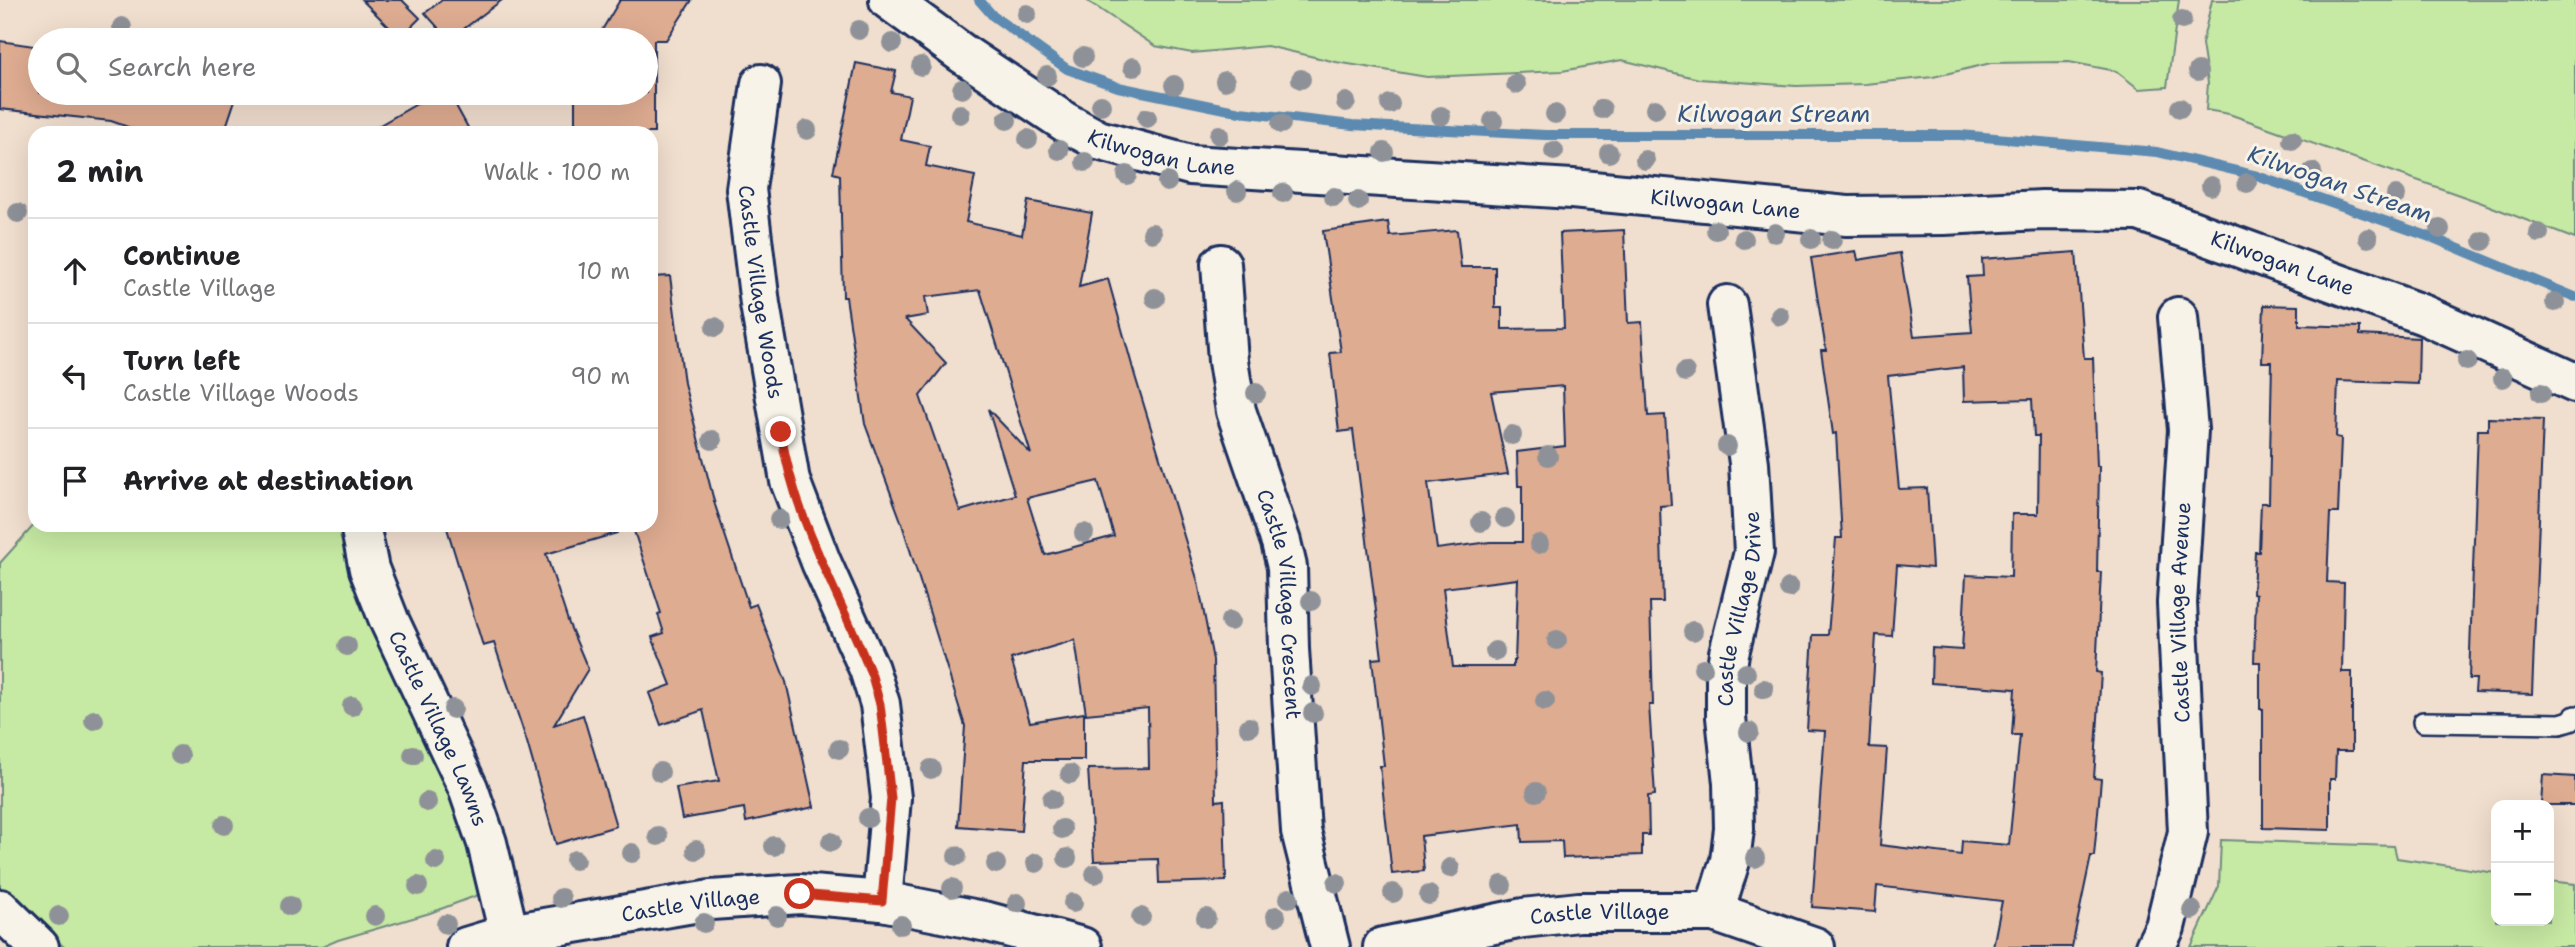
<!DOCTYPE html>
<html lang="en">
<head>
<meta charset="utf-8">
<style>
	:root { --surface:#fff; --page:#f6f6f6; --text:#202124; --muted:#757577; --line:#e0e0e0 }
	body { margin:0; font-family:"Shantell Sans",sans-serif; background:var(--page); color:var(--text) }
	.controls { position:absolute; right:21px; bottom:21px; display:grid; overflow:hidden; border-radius:14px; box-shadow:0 7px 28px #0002 }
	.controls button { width:63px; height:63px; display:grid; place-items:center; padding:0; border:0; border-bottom:2px solid var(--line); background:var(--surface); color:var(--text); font:35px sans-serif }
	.stop { position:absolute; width:21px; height:21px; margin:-16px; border:5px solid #c8321e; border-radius:50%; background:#fff }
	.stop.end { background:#c8321e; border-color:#fff; box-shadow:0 2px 7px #0008 }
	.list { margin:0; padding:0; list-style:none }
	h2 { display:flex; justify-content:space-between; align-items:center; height:91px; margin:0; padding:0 28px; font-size:30px }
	h2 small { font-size:23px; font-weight:400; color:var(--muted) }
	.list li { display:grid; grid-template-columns:46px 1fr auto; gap:21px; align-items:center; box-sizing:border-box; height:105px; padding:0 28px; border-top:2px solid var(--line) }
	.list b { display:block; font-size:26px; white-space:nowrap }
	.list p { margin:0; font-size:23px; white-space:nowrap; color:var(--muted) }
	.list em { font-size:23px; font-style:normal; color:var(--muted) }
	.icon { flex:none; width:38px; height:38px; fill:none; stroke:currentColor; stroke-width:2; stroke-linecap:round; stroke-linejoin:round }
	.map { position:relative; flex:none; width:2575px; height:947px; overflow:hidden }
	.search { position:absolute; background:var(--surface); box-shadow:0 7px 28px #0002; left:28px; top:28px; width:630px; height:77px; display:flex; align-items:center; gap:18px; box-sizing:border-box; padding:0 24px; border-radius:38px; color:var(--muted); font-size:26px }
	.panel { position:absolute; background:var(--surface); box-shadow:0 7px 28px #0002; left:28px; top:126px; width:630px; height:406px; border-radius:21px }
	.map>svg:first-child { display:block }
	.green { fill:#c6e9a3; stroke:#708c80; stroke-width:2 }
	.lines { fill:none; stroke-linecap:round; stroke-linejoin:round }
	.stream { stroke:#5b8ab0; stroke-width:10 }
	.building { fill:#deac91; stroke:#1b2f5e; stroke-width:2; fill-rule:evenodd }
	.lane-casing { stroke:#1b2f5e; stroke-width:24 }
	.street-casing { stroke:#1b2f5e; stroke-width:44 }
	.lane { stroke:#f7f3e8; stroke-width:19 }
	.street { stroke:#f7f3e8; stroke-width:38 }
	.tree { fill:#8e9298 }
	.route { stroke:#c8321e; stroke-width:9 }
	.labels { text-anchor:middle; stroke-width:6; stroke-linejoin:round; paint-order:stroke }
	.street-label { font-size:21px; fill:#1b2f5e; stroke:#f7f3e8 }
	.water-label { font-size:23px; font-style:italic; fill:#365580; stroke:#f7f3e8 }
</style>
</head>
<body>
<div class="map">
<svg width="2575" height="947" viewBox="0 0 2575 947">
	<rect width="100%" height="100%" fill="#f0dece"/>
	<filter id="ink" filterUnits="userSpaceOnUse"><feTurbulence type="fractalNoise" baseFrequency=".0143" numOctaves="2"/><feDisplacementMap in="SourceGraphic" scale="14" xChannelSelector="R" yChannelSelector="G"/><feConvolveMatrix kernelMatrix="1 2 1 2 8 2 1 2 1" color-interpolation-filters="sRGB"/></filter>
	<g filter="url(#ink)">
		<!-- green -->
		<g class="green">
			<polygon points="1086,0 2179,0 2167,87 2139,89 2116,71 2069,62 1991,63 1933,77 1865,84 1796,86 1699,79 1622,60 1562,71 1427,77 1336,62 1267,46 1192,53 1155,46"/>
			<polygon points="2212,0 2575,0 2575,239 2482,203 2229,114 2206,110 2208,83 2202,44"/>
			<polygon points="35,524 346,525 469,843 478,895 430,913 338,940 322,947 64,947 0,890 0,563"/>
			<polygon points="2221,840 2394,846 2397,858 2496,873 2496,921 2549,921 2549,881 2575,884 2575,947 2191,947 2219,886"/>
		</g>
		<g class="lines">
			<!-- stream -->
			<polyline class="stream" points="979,0 993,16 1067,69 1118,87 1240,112 1352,125 1545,135 1960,135 2157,152 2254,175 2433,238 2575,297"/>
		</g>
		<!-- building -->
		<g class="building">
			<polygon points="362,0 402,0 420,18 400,38"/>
			<polygon points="442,0 502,0 449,40 425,13"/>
			<polygon points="620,0 692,0 666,40 654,40 654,133 589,133 589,124 575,124 575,93 646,93 646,40 596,40"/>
			<polygon points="0,41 34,46 33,55 40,56 40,93 215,93 235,100 224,133 145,133 111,121 0,109"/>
			<path d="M856,63L896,71L891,92L910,96L901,140L930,146L926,166L975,176L966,222L1022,235L1028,201L1092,213L1079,287L1108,279L1135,376L1198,582L1213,660L1216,801L1224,800L1226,881L1159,883L1158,859L1094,861L1088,769L1149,768L1148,708L1086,714L1075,640L1011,659L1030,722L1084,713V760H1026L1021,831L958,826L965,726L901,521L865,424L846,297H843L840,175L833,173ZM980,290L1031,454L988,409L1015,495L960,511L920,396L946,363L905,319L928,315L925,297ZM1098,481L1114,536L1045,555L1027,498Z"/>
			<polygon points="436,93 449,93 471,133 366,133"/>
			<path d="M1388,222L1390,236L1457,230L1461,267H1495V308H1502V329L1564,328L1560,233L1624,230L1628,323L1642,322L1648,416L1665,415L1671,505L1660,506L1663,602H1650L1653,705H1649L1655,795L1648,796L1649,835H1642V855L1563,858L1562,841L1522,842L1521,824L1421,836L1424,871L1392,874L1380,766H1384L1372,659L1382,658L1353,430L1339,432L1330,353L1341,352L1323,231ZM1563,386L1565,446L1517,452L1518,486H1522V542H1490L1437,549L1428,483L1508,474L1491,392ZM1518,579L1515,661H1513V667H1453L1443,588Z"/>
			<path d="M1856,251L1858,260L1900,253L1914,336L1972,332L1967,277L1983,276L1982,259L2076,252L2084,358H2093L2097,466H2099L2097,572H2101L2096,672L2101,673L2094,778L2101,779L2094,856H2091L2072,947H1993L2002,901L1877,886L1875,912L1812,907L1825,731L1807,730L1813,635H1828L1836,538H1842L1836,433L1833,434L1821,350H1826L1811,258ZM1963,367L1964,401L2032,399L2034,436H2039L2038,514H2012L2011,577L1966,575L1962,650L1932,648L1931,683L2015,689L2012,735H2020L2009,845L1962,841L1961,855L1880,845L1887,748L1869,747L1876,635L1892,636L1897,565L1932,568L1927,488L1899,489L1888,376Z"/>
			<polygon points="670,276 684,383 715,505 749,607 756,604 786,682 814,807 746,822 744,808 682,819 676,788 719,781 703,710 661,725 649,693 671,685 652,637 664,633 658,614 661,613 632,525 651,525 651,277"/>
			<polygon points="2264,305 2299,306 2299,325 2360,327 2360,335 2419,338 2418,384 2338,381 2336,437 2341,438 2338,513 2330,513 2327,582 2344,583 2342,672 2352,672 2352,751 2336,751 2335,779 2330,779 2330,830 2263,828 2263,709 2260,709 2260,662 2254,662 2256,594 2253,593 2255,552 2259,552 2261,503 2269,503 2272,362 2262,362"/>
			<polygon points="2488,418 2543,420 2532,694 2475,692 2476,679 2469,679 2478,430 2488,430"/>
			<polygon points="446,525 616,525 617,533 546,554 569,624 588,669 554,725 583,715 616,826 556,844 527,742 494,643 483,646"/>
			<polygon points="2543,775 2575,777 2575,805 2541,805"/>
		</g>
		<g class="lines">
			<!-- lane casing -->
			<g class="lane-casing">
				<polyline id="lane" points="2423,722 2560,724 2570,721 2575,716"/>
			</g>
			<!-- street casing -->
			<g class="street-casing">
				<g id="street">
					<path id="s1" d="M889,0L963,54L1065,122L1098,140L1190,165L1572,189L1847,216L1944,215L2042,210L2139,211L2424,315L2575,383"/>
					<path id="s2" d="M761,84L746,189L760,304L790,481L821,562L869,669L880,704L891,798L882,901"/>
					<path id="s3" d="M1221,264L1228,361L1236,411L1281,542L1287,567L1289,649L1301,831L1330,947"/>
					<path id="s4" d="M360,525L369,569L389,620L468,788L487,843L509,934"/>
					<polyline points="0,909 39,947"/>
					<path id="s5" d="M1714,912L1730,861L1734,829L1733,783L1726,717V674L1729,653L1754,552L1749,463L1727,305"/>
					<path id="s6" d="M466,947L509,934L711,900L800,894L882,901L988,922L1082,947"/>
					<path id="s7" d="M1383,947L1523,918L1579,912H1714L1815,947"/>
					<path id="s8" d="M2155,947L2165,927L2188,832L2177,603L2188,430L2178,317"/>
				</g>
			</g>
			<!-- lane -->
			<use href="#lane" class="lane"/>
			<!-- street -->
			<use href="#street" class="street"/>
		</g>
		<!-- trees -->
		<g class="tree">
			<circle cx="1027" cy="14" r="10"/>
			<circle cx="2182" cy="20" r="10"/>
			<circle cx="122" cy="27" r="10"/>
			<circle cx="859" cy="30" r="10"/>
			<circle cx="892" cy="43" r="10"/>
			<circle cx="1083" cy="57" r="10"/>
			<circle cx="921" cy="66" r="10"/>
			<circle cx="1133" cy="67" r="10"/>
			<circle cx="2198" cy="71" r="10"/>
			<circle cx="1047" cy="76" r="10"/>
			<circle cx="1301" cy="79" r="10"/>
			<circle cx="1225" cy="81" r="10"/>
			<circle cx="1516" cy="84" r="10"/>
			<circle cx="1174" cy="85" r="10"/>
			<circle cx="962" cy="89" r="10"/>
			<circle cx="1346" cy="102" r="10"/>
			<circle cx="1390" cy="104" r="10"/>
			<circle cx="1101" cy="105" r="10"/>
			<circle cx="2180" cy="108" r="10"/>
			<circle cx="1602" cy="109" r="10"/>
			<circle cx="1655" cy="109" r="10"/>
			<circle cx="960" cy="114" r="10"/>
			<circle cx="1555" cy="114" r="10"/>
			<circle cx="1441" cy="116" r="10"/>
			<circle cx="1147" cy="118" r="10"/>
			<circle cx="1007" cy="120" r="10"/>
			<circle cx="1493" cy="121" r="10"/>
			<circle cx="1281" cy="124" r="10"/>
			<circle cx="807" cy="130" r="10"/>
			<circle cx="1219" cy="135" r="10"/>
			<circle cx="1028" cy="139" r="10"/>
			<circle cx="2292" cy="140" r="10"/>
			<circle cx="1059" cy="150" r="10"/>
			<circle cx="1554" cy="151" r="10"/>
			<circle cx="1384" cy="152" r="10"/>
			<circle cx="1609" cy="153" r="10"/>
			<circle cx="1645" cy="160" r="10"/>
			<circle cx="1085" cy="162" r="10"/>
			<circle cx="2312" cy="172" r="10"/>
			<circle cx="1127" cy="175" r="10"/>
			<circle cx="1167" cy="182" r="10"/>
			<circle cx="2247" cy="183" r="10"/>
			<circle cx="2211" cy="186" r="10"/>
			<circle cx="1237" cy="191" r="10"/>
			<circle cx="1283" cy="193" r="10"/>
			<circle cx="2396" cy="195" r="10"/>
			<circle cx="1334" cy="197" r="10"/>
			<circle cx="1358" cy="201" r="10"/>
			<circle cx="18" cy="213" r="10"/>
			<circle cx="2440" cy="229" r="10"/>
			<circle cx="1716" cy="230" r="10"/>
			<circle cx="1152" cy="233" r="10"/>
			<circle cx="1775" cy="233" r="10"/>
			<circle cx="2539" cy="233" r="10"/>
			<circle cx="2368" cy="238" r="10"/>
			<circle cx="1744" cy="239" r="10"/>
			<circle cx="1811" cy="239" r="10"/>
			<circle cx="1832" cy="240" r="10"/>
			<circle cx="2483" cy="241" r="10"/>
			<circle cx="1155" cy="298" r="10"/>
			<circle cx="2555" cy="302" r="10"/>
			<circle cx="1780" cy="316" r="10"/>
			<circle cx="715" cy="327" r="10"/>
			<circle cx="2467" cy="361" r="10"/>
			<circle cx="1685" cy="372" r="10"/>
			<circle cx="2503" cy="378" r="10"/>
			<circle cx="1256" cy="393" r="10"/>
			<circle cx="2541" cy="393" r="10"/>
			<circle cx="1512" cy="435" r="10"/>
			<circle cx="712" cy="440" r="10"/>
			<circle cx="1727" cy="446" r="10"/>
			<circle cx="1548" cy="456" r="10"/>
			<circle cx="1505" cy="518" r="10"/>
			<circle cx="779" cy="519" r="10"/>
			<circle cx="1481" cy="522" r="10"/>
			<circle cx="1084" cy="533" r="10"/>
			<circle cx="1539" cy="544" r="10"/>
			<circle cx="1789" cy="588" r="10"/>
			<circle cx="1311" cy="601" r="10"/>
			<circle cx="1230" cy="621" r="10"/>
			<circle cx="1693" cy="631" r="10"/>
			<circle cx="1557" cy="640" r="10"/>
			<circle cx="347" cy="646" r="10"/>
			<circle cx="1495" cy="651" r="10"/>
			<circle cx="1703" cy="668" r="10"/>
			<circle cx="1746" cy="673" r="10"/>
			<circle cx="1312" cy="686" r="10"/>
			<circle cx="1764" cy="689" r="10"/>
			<circle cx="1545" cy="701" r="10"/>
			<circle cx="352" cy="706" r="10"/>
			<circle cx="453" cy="709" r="10"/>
			<circle cx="1313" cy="713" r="10"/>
			<circle cx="94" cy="720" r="10"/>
			<circle cx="1249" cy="727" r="10"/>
			<circle cx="1749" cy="732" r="10"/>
			<circle cx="839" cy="749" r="10"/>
			<circle cx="180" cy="755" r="10"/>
			<circle cx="413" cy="755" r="10"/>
			<circle cx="931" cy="769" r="10"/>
			<circle cx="660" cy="772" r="10"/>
			<circle cx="1070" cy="774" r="10"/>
			<circle cx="1536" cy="792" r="10"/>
			<circle cx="1052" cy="799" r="10"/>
			<circle cx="427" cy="802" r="10"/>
			<circle cx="868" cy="818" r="10"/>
			<circle cx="224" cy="825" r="10"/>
			<circle cx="1062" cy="829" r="10"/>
			<circle cx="658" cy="836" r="10"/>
			<circle cx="831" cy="842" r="10"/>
			<circle cx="774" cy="846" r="10"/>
			<circle cx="696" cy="850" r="10"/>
			<circle cx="632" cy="853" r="10"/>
			<circle cx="957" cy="856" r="10"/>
			<circle cx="1067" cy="858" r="10"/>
			<circle cx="1755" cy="858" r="10"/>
			<circle cx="575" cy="860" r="10"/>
			<circle cx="436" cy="861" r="10"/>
			<circle cx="1036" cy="863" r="10"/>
			<circle cx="996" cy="864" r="10"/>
			<circle cx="1450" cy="868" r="10"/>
			<circle cx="1095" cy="874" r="10"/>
			<circle cx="1337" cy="883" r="10"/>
			<circle cx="1502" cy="885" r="10"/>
			<circle cx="418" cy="886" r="10"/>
			<circle cx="952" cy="888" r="10"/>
			<circle cx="1393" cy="893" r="10"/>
			<circle cx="1429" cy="895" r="10"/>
			<circle cx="561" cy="898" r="10"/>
			<circle cx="1289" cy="898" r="10"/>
			<circle cx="1017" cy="903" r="10"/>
			<circle cx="1073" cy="903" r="10"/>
			<circle cx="290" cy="906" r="10"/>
			<circle cx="2192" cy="910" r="10"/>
			<circle cx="59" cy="916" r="10"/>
			<circle cx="375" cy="916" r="10"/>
			<circle cx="777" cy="916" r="10"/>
			<circle cx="1276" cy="916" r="10"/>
			<circle cx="1141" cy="917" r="10"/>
			<circle cx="1206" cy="918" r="10"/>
			<circle cx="704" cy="923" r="10"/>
			<circle cx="446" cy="924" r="10"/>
			<circle cx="901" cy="925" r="10"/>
		</g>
	</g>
	<g class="lines" filter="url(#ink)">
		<!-- route -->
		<path class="route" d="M781,432C794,520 840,595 872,676L880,704L891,798L882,901L800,894"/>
	</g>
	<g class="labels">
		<!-- street labels -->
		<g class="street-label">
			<text dy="7" stroke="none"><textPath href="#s1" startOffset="317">Kilwogan Lane</textPath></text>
			<text dy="7" stroke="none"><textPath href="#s1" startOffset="884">Kilwogan Lane</textPath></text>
			<text dy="7" stroke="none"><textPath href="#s1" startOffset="1451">Kilwogan Lane</textPath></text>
			<text dy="7" stroke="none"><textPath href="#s2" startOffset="210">Castle Village Woods</textPath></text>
			<text dy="7" stroke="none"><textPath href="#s3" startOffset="348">Castle Village Crescent</textPath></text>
			<text dy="7" stroke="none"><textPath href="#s5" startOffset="308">Castle Village Drive</textPath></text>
			<text dy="7" stroke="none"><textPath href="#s8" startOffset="340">Castle Village Avenue</textPath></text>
			<text dy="7" stroke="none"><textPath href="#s4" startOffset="219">Castle Village Lawns</textPath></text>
			<text dy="7" stroke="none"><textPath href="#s6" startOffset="229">Castle Village</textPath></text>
			<text dy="7" stroke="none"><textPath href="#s7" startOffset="220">Castle Village</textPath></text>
		</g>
		<!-- water labels -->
		<g class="water-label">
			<text x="1774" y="122">Kilwogan Stream</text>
			<text transform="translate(2340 184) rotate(19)" y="8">Kilwogan Stream</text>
		</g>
	</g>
</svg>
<div class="controls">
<button>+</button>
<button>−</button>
</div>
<div class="stop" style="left:800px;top:894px"></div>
<div class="stop end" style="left:781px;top:432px"></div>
<div class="search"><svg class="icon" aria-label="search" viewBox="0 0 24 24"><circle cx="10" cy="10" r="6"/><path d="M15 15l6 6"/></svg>Search here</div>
<section class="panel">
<h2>2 min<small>Walk · 100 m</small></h2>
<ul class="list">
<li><svg class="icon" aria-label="ahead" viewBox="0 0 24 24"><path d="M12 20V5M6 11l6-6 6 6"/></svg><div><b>Continue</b><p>Castle Village</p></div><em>10 m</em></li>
<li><svg class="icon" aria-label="left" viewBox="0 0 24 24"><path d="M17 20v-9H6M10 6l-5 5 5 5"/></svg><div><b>Turn left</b><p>Castle Village Woods</p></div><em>90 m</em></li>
<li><svg class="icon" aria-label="arrive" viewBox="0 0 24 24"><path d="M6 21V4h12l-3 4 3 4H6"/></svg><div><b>Arrive at destination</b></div></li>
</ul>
</section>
</div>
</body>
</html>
